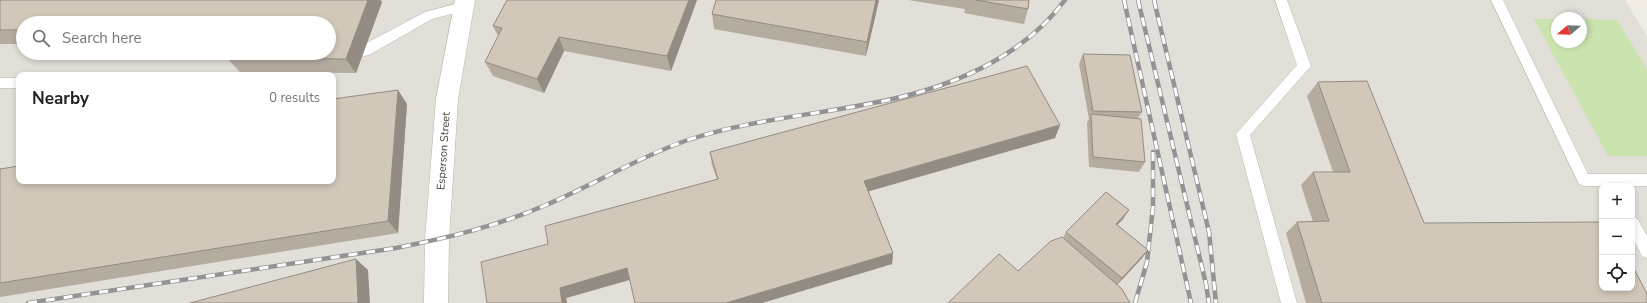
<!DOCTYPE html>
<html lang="en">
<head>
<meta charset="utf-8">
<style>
	:root { --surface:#fff; --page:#f6f6f6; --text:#202124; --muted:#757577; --line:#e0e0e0 }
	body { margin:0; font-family:"Nunito Sans",sans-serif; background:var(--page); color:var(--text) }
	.controls { position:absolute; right:12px; bottom:12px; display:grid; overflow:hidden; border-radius:8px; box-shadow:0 2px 6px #0003 }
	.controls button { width:36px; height:36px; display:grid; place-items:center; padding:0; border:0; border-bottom:1px solid var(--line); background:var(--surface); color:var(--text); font:20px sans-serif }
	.compass { position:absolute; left:1551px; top:12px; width:36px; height:36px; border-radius:50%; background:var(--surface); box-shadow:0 2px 6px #0003; rotate:251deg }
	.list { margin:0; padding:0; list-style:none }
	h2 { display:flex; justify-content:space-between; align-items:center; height:52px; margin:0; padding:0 16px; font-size:17px }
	h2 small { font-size:13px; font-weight:400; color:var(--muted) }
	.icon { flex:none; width:22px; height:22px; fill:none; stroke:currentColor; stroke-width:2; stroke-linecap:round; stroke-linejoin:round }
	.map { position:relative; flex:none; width:1647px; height:303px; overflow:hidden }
	.search { position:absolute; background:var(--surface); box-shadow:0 2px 6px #0003; left:16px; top:16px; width:320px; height:44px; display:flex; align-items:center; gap:10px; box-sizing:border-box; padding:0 14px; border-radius:22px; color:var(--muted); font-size:15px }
	.panel { position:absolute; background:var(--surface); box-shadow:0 2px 6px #0003; left:16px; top:72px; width:320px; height:112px; border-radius:8px }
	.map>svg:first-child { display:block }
	.industrial { fill:#e2ded8; fill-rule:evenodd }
	.green { fill:#cbe3ae }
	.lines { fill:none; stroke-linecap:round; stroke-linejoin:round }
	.lane-casing { stroke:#beb7aa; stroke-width:1 }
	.street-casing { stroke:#beb7aa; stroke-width:1 }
	.lane { fill:#fff; fill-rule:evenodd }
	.street { fill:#fff; fill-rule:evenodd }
	.rail-casing { stroke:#939393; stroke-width:4.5 }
	.rail { stroke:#fff; stroke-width:3; stroke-dasharray:9; stroke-linecap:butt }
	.wall { fill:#b4ac9f }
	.shaded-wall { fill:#928c82 }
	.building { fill:#d1c8b9; stroke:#928c82 }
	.labels { text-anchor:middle; stroke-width:3; stroke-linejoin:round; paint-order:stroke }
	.street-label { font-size:11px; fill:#423c34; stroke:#fff }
</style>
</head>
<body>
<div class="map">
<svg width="1647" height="303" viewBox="0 0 1647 303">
	<rect width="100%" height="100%" fill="#f0ece3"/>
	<!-- industrial -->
	<path class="industrial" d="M0,0H1625L1647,36V303H0ZM1557,18H1581V42H1557ZM23,23H329V53H23ZM19,75H333V181H19ZM1602,186H1632V288H1602Z"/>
	<!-- green -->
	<polygon class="green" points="1534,19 1557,19 1557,42 1581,42 1581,19 1617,20 1647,69 1647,156 1608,156"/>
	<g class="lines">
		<!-- lane casing -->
		<g class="lane-casing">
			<g id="lane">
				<polygon points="1275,0 1287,0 1311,66 1250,135 1297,303 1281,303 1236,134 1297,65"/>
				<polygon points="1491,0 1503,0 1588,174 1647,174 1647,186 1584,186 1579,184"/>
				<polygon points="463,2 467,4 469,7 467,10 432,19 369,55 364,56 359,55 357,51 359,47 425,12"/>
				<polygon points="290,67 295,68 297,72 295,75 264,75 266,71"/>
				<rect x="0" y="78" width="19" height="10"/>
				<polygon points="1632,216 1637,218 1647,236 1647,258 1642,256 1632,237"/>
			</g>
		</g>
		<!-- street casing -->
		<g class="street-casing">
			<polygon id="street" points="455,0 475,0 458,99 449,240 448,303 424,303 425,240 436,99"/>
		</g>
		<!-- lane -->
		<use href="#lane" class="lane"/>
		<!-- street -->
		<use href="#street" class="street"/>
		<!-- rail casing -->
		<g class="rail-casing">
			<g id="rail">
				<polyline points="1124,0 1191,303"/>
				<polyline points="1138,0 1206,284 1209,303"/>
				<polyline points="1154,0 1209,232 1216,303"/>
				<path d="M28,303L396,248C447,238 498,226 546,205C593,185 637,158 685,141C792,105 904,117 1003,56C1027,41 1048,23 1065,0"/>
				<polyline points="1135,303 1147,262 1153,207 1153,152"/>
			</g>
		</g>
		<!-- rail -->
		<use href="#rail" class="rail"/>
	</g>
	<!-- wall -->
	<g class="wall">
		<polygon points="0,0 380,0 382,2 356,73 240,72 227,58 329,23 23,23 23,44 0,44"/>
		<polygon points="507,0 697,0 671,71 564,51 544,93 493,76 485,62 498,36 493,26"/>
		<polygon points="879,0 866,56 714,29 712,14"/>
		<polygon points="908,0 1029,0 1028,9 1024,24 964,13 965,9"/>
		<polygon points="1083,54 1142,112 1138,118 1145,162 1139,172 1089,167 1087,123 1089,119 1079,64"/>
		<polygon points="1318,82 1424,223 1647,303 1306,303 1286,233 1297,222 1313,222 1301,185 1313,172 1333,172 1307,96"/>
		<polygon points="407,104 398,233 0,297 0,169 19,181"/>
		<polygon points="1060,125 1055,138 868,191 893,253 892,264 762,303 635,303 630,280 566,298 567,303 487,303 548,244 717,179 712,165 710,152"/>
		<polygon points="1123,219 1117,225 1148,250 1142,258 1117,285 1018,271 1063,238 1066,232"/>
	</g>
	<!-- shaded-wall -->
	<g class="shaded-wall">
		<polygon points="368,0 380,0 382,2 356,73 346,59"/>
		<polygon points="689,0 697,0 671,71 667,56"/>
		<polygon points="876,0 879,0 866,56 867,42"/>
		<polygon points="559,37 564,51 544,93 537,79"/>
		<polygon points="398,90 407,104 398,233 388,221"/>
		<polygon points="1060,125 1055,138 863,193 864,181"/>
		<polygon points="1129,210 1123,219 1110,232 1116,224"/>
		<polygon points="1148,250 1142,258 1116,286 1122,278"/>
		<polygon points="893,253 892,264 762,303 726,303"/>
		<polygon points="356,259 368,270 370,303 358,303"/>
		<polygon points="627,268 632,279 566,298 567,303 562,303 560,288"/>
	</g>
	<!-- building -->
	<g class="building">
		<polygon points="0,0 368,0 346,59 227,58 229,53 329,53 329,23 23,23 23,30 0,30"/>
		<polygon points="507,0 689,0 667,56 559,37 537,79 485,62 502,28 493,26"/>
		<polygon points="716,0 876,0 867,42 712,14"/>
		<polygon points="976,0 1029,0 1028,9"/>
		<polygon points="1083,54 1130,55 1142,112 1093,111"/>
		<polygon points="1027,66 1060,125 864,181 893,253 726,303 635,303 627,268 560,288 562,303 487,303 481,262 548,244 545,226 718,179 710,152"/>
		<polygon points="1367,81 1424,223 1602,222 1602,288 1632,288 1632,265 1647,294 1647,303 1322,303 1297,222 1329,221 1313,172 1350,172 1318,82"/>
		<polygon points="398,90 388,221 0,283 0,169 19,166 19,181 333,181 333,99"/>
		<polygon points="1091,114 1141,119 1145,162 1093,157"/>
		<polygon points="1106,192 1129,210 1116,224 1148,250 1122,278 1066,232"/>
		<polygon points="1062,237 1122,289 1130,303 948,303 999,254 1018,271 1051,241"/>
		<polygon points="356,259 358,303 190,303"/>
	</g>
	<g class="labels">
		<!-- street labels -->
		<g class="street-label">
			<text transform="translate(443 151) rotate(-86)" y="4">Esperson Street</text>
		</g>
	</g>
</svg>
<div class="controls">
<button>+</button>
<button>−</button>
<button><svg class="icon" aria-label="locate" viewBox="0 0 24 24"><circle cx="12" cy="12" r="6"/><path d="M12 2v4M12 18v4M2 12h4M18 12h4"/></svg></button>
</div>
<svg class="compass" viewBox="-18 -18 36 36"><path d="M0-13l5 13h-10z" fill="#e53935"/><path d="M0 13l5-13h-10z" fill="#757577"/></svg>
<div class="search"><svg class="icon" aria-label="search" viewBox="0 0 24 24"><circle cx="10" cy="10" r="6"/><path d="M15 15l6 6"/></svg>Search here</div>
<section class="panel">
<h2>Nearby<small>0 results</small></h2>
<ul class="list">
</ul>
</section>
</div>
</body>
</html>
